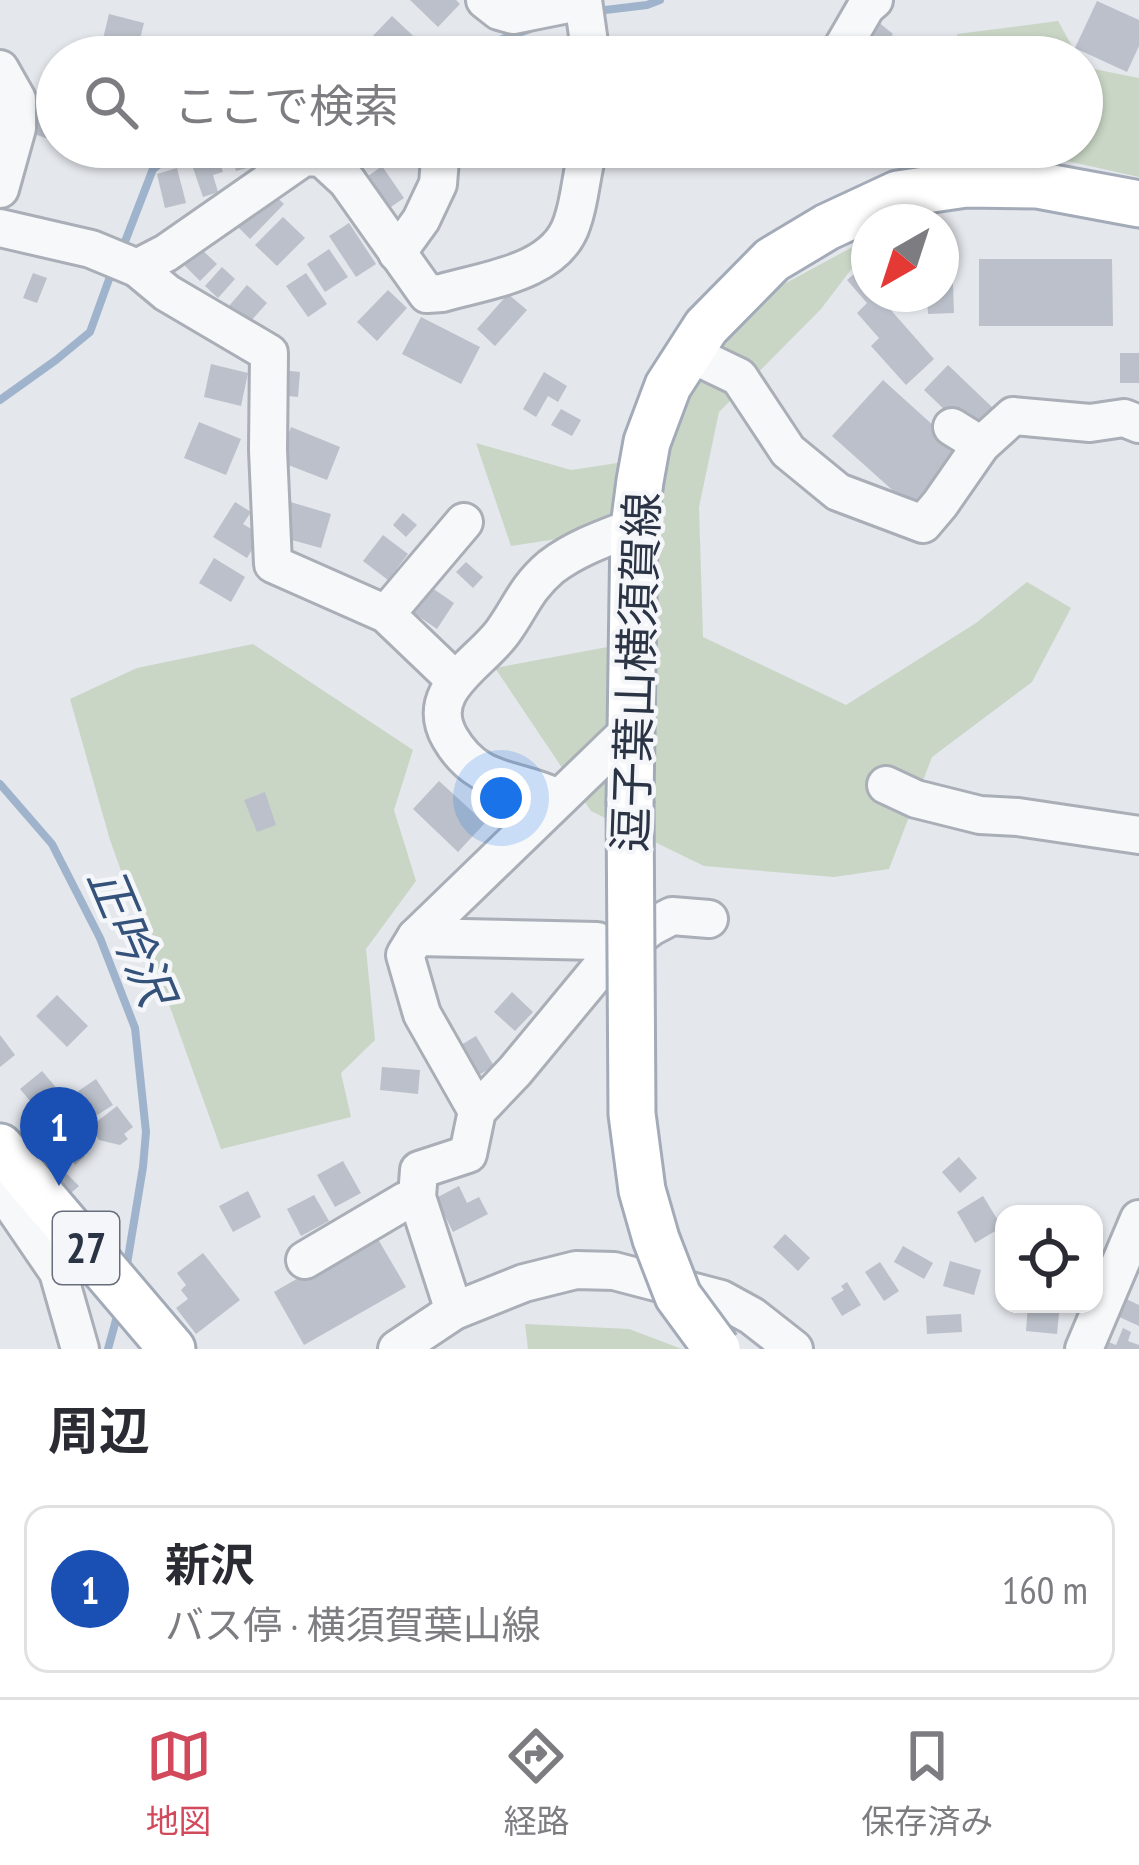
<!DOCTYPE html>
<html lang="ja">
<head>
<meta charset="utf-8">
<style>
	:root { --surface:#fff; --page:#f2f2f3; --text:#2b2b33; --muted:#7c7c81; --line:#e1e1e2; --accent:#d1495b }
	body { margin:0; font-family:"PT Sans Narrow","Noto Sans JP",sans-serif; background:var(--page); color:var(--text) }
	.controls { position:absolute; right:36px; bottom:36px; display:grid; overflow:hidden; border-radius:24px; box-shadow:0 3px 9px #0004 }
	.controls button { width:108px; height:108px; display:grid; place-items:center; padding:0; border:0; border-bottom:3px solid var(--line); background:var(--surface); color:var(--text); font:60px sans-serif }
	.compass { position:absolute; left:851px; top:204px; width:108px; height:108px; border-radius:50%; background:var(--surface); box-shadow:0 3px 9px #0004; rotate:219deg }
	.you { position:absolute; left:501px; top:798px; width:42px; height:42px; margin:-30px; border:9px solid #fff; border-radius:50%; background:#1a73e8; box-shadow:0 0 0 18px #1a73e833 }
	.badge { display:grid; place-items:center; width:78px; height:78px; border-radius:50%; background:var(--accent); color:#fff; font-size:39px; font-weight:700 }
	.pin { position:absolute; translate:-50% -99px; filter:drop-shadow(0 3px 6px #0008) }
	.pin::after { content:''; position:absolute; top:63px; width:42px; height:36px; background:inherit; clip-path:polygon(0 0,100% 0,50% 100%) }
	.list { margin:0; padding:0; list-style:none }
	h2 { display:flex; justify-content:space-between; align-items:center; height:156px; margin:0; padding:0 48px; font-size:51px }
	h2 small { font-size:39px; font-weight:400; color:var(--muted) }
	.list li { display:grid; grid-template-columns:78px 1fr auto; gap:36px; align-items:center; box-sizing:border-box; height:168px; margin:0 24px 24px; padding:0 24px; border:3px solid var(--line); border-radius:24px }
	.list b { display:block; font-size:45px; white-space:nowrap }
	.list p { margin:0; font-size:39px; white-space:nowrap; color:var(--muted) }
	.list em { font-size:39px; font-style:normal; color:var(--muted) }
	.icon { flex:none; width:66px; height:66px; fill:none; stroke:currentColor; stroke-width:2; stroke-linecap:round; stroke-linejoin:round }
	.map { position:relative; flex:none; width:1139px; height:1349px; overflow:hidden }
	.search { position:absolute; background:var(--surface); box-shadow:0 3px 9px #0004; left:36px; right:36px; top:36px; height:132px; display:flex; align-items:center; gap:30px; box-sizing:border-box; padding:0 42px; border-radius:66px; color:var(--muted); font-size:45px }
	.sheet { height:348px; background:var(--surface) }
	nav { display:flex; justify-content:space-around; align-items:center; box-sizing:border-box; height:168px; border-top:3px solid var(--line); background:var(--surface); font-size:33px; color:var(--muted) }
	nav a { display:grid; justify-items:center; gap:6px }
	nav .on { color:var(--accent) }
	.map>svg:first-child { display:block }
	.green { fill:#c9d6c5 }
	.lines { fill:none; stroke-linecap:round; stroke-linejoin:round }
	.stream { stroke:#9fb4cc; stroke-width:8 }
	.building { fill:#bbc0ca }
	.minor-casing { stroke:#a9aeb7; stroke-width:42 }
	.major-casing { stroke:#a3abb8; stroke-width:51 }
	.minor { stroke:#f7f8fa; stroke-width:36 }
	.major { stroke:#fff; stroke-width:45 }
	.major-bridge-casing { stroke:#a3abb8; stroke-width:51; stroke-linecap:butt }
	.major-bridge { stroke:#fff; stroke-width:45 }
	.labels { text-anchor:middle; stroke-width:9; stroke-linejoin:round; paint-order:stroke }
	.shield { fill:#f4f6f9; stroke:#676e7b; stroke-width:3 }
	.shield-label { font-size:42px; font-weight:bold; fill:#2b3445 }
	.street-label { font-size:45px; fill:#2b3445; stroke:#f4f6f9 }
	.water-label { font-size:48px; font-style:italic; fill:#34527a; stroke:#f4f6f9 }
</style>
</head>
<body>
<div class="map">
<svg width="1139" height="1349" viewBox="0 0 1139 1349">
	<rect width="100%" height="100%" fill="#e4e7ec"/>
	<!-- green -->
	<g class="green">
		<polygon points="1058,21 1078,57 960,57 957,34"/>
		<polygon points="1082,64 1084,67 1139,78 1139,177 1003,147 1082,147"/>
		<polygon points="869,238 869,246 821,309 719,412 699,507 703,637 846,705 976,623 1027,582 1071,608 1032,682 932,757 889,869 834,877 704,866 591,811 495,668 613,646 616,530 511,546 476,443 571,470 624,462 753,301"/>
		<polygon points="253,644 413,750 394,810 416,881 366,949 375,1040 341,1073 351,1117 221,1149 110,840 70,699 137,668"/>
		<polygon points="525,1324 629,1329 682,1349 528,1349"/>
	</g>
	<g class="lines">
		<!-- stream -->
		<g class="stream">
			<polyline points="597,11 647,5 660,0"/>
			<polyline points="473,57 494,42 530,29"/>
			<polyline points="121,252 153,169 181,147"/>
			<polyline points="0,400 56,360 90,332 112,271"/>
			<polyline points="0,784 52,844 100,938 135,1028 146,1132 143,1167 126,1270"/>
			<polyline points="108,1349 119,1309"/>
		</g>
	</g>
	<!-- building -->
	<g class="building">
		<polygon points="410,0 456,0 460,4 438,27"/>
		<polygon points="1097,1 1139,20 1139,46 1127,72 1075,48"/>
		<polygon points="109,14 144,23 137,51 102,43"/>
		<polygon points="392,16 423,45 412,57 383,57 367,42"/>
		<polygon points="872,17 893,34 881,49 860,32"/>
		<polygon points="532,39 536,57 513,57 510,44"/>
		<polygon points="48,94 57,95 57,142 37,135 34,109"/>
		<polygon points="94,147 103,147 109,152 97,166 86,157"/>
		<polygon points="230,147 253,147 258,165 236,171"/>
		<polygon points="334,147 361,147 366,155 347,167"/>
		<polygon points="368,147 401,147 403,155 371,161"/>
		<polygon points="217,154 223,172 213,175 218,192 203,197 191,162"/>
		<polygon points="382,166 404,198 382,213 360,182"/>
		<polygon points="177,168 186,203 165,208 157,174"/>
		<polygon points="266,187 284,204 250,239 233,222"/>
		<polygon points="283,217 305,238 277,266 255,245"/>
		<polygon points="349,223 376,264 356,277 329,236"/>
		<polygon points="198,246 217,264 200,281 182,263"/>
		<polygon points="329,249 348,277 325,292 307,264"/>
		<polygon points="941,257 952,257 954,313 928,314 927,294 941,294"/>
		<polygon points="979,259 1112,259 1113,326 979,326"/>
		<polygon points="867,263 869,266 869,294 888,294 882,300 934,359 906,385 871,346 879,338 857,313 867,303 847,280"/>
		<polygon points="222,267 235,279 218,298 205,286"/>
		<polygon points="33,273 47,278 37,303 23,298"/>
		<polygon points="306,273 327,304 308,317 286,286"/>
		<polygon points="247,285 267,303 249,323 229,306"/>
		<polygon points="388,290 407,308 377,341 357,322"/>
		<polygon points="508,294 527,310 495,346 477,329"/>
		<polygon points="421,317 480,347 461,384 402,354"/>
		<rect x="1120" y="353" width="19" height="30"/>
		<polygon points="211,364 248,373 241,406 204,397"/>
		<polygon points="948,365 994,409 970,434 924,390"/>
		<polygon points="280,370 300,372 298,397 278,395"/>
		<polygon points="544,372 567,386 558,402 548,396 536,417 523,409"/>
		<polygon points="883,380 967,456 917,512 832,436"/>
		<polygon points="561,409 581,420 572,436 551,425"/>
		<polygon points="199,422 241,439 226,475 184,458"/>
		<polygon points="291,427 340,447 327,480 278,461"/>
		<polygon points="287,501 331,514 321,548 277,536"/>
		<polygon points="235,502 251,512 243,524 261,535 247,558 213,537"/>
		<polygon points="403,513 417,525 406,537 393,525"/>
		<polygon points="383,535 408,554 388,580 363,561"/>
		<polygon points="214,558 245,577 231,602 199,583"/>
		<polygon points="466,562 483,577 473,588 456,572"/>
		<polygon points="422,581 454,603 437,629 405,607"/>
		<polygon points="439,781 485,823 458,852 413,809"/>
		<polygon points="265,792 276,825 257,832 244,800"/>
		<polygon points="512,992 533,1012 515,1031 494,1012"/>
		<polygon points="57,995 88,1026 67,1047 36,1016"/>
		<polygon points="0,1035 15,1055 0,1067"/>
		<polygon points="476,1036 494,1066 474,1078 456,1048"/>
		<polygon points="382,1067 420,1070 418,1094 380,1090"/>
		<polygon points="42,1071 64,1097 42,1115 20,1089"/>
		<polygon points="96,1079 113,1105 88,1121 71,1096"/>
		<polygon points="117,1106 133,1127 124,1134 128,1139 120,1145 99,1140 90,1127"/>
		<polygon points="68,1135 85,1156 75,1165 58,1144"/>
		<polygon points="48,1155 79,1186 71,1193 41,1162"/>
		<polygon points="959,1157 977,1178 960,1193 942,1172"/>
		<polygon points="343,1161 361,1193 335,1207 317,1175"/>
		<polygon points="459,1186 467,1203 479,1197 488,1214 453,1232 436,1198"/>
		<polygon points="248,1191 261,1217 233,1232 219,1206"/>
		<polygon points="314,1195 329,1221 301,1236 287,1209"/>
		<polygon points="983,1196 1002,1227 975,1243 957,1212"/>
		<polygon points="375,1234 406,1287 304,1345 274,1292"/>
		<polygon points="785,1234 810,1258 798,1271 773,1247"/>
		<polygon points="903,1246 933,1263 924,1279 894,1262"/>
		<polygon points="203,1253 240,1300 196,1334 176,1308 188,1299 181,1290 186,1285 177,1273"/>
		<polygon points="950,1261 981,1270 974,1295 943,1286"/>
		<polygon points="880,1262 899,1291 884,1301 865,1272"/>
		<polygon points="847,1282 861,1305 842,1316 831,1298 844,1290 841,1286"/>
		<polygon points="1124,1298 1139,1305 1139,1326 1117,1316"/>
		<polygon points="1028,1304 1060,1304 1057,1334 1026,1331"/>
		<polygon points="961,1314 962,1332 927,1334 926,1316"/>
		<polygon points="1123,1328 1131,1332 1128,1341 1139,1345 1139,1349 1103,1349 1106,1341 1116,1345"/>
	</g>
	<g class="lines">
		<!-- minor casing -->
		<g class="minor-casing">
			<g id="minor">
				<polyline points="485,0 499,11 513,15 583,1"/>
				<polyline points="583,0 591,57"/>
				<polyline points="837,57 866,7 874,0"/>
				<polyline points="0,69 17,99 17,128 0,189"/>
				<polyline points="0,228 91,249 137,268 167,293 269,353 268,450 273,564 386,614 455,680"/>
				<polyline points="397,253 421,220 438,184 441,147"/>
				<path d="M137,268L166,253L304,157L322,158L347,181L427,294L442,293C486,280 556,273 572,223C581,198 581,171 589,147"/>
				<polyline points="689,353 739,377 788,451 838,492 923,524 940,504 981,445"/>
				<polyline points="952,427 981,445 1013,416 1090,423 1124,418 1139,424"/>
				<polyline points="386,614 464,522"/>
				<polyline points="886,785 916,799 980,815 1018,817 1139,835"/>
				<path d="M558,798C515,777 478,786 450,738C423,691 478,665 502,633C520,609 525,589 551,567C576,548 605,538 634,527"/>
				<polyline points="416,937 597,941 607,960"/>
				<polyline points="477,1111 422,1014 405,955 416,937 630,730"/>
				<polyline points="0,1187 58,1272 80,1349"/>
				<polyline points="305,1260 405,1201 417,1197"/>
				<polyline points="454,1311 417,1197 419,1170 468,1154 477,1111 515,1071 607,960 651,927 672,916 709,919"/>
				<polyline points="397,1349 454,1311 524,1283 576,1270 614,1271 721,1299 752,1316 794,1349"/>
				<polyline points="1084,1349 1139,1219"/>
			</g>
		</g>
		<!-- major casing -->
		<g class="major-casing">
			<g id="major">
				<polyline points="630,801 634,527 640,481 647,442 668,386 706,327 772,260 827,227 898,194 966,184 1037,185 1139,204"/>
				<polyline points="0,1147 172,1349"/>
			</g>
		</g>
		<!-- minor -->
		<use href="#minor" class="minor"/>
		<!-- major -->
		<use href="#major" class="major"/>
		<!-- major-bridge casing -->
		<g class="major-bridge-casing">
			<polyline id="major-bridge" points="630,801 632,1114 642,1190 656,1239 678,1296 717,1349"/>
		</g>
		<!-- major-bridge -->
		<use href="#major-bridge" class="major-bridge"/>
	</g>
	<g class="labels">
		<!-- shield labels -->
		<rect class="shield" x="53" y="1212" width="66" height="72" rx="9"/>
		<g class="shield-label">
			<text x="86" y="1263">27</text>
		</g>
		<!-- street labels -->
		<g class="street-label">
			<text transform="translate(636 672) rotate(-88)" y="16">逗子葉山横須賀線</text>
		</g>
		<!-- water labels -->
		<g class="water-label">
			<text transform="translate(131 936) rotate(67)" y="17">正吟沢</text>
		</g>
	</g>
</svg>
<div class="controls">
<button><svg class="icon" aria-label="locate" viewBox="0 0 24 24"><circle cx="12" cy="12" r="6"/><path d="M12 2v4M12 18v4M2 12h4M18 12h4"/></svg></button>
</div>
<svg class="compass" viewBox="-18 -18 36 36"><path d="M0-13l5 13h-10z" fill="#e53935"/><path d="M0 13l5-13h-10z" fill="#7c7c81"/></svg>
<div class="you"></div>
<div class="pin badge" style="left:59px;top:1186px;background:#1a4fb4">1</div>
<div class="search"><svg class="icon" aria-label="search" viewBox="0 0 24 24"><circle cx="10" cy="10" r="6"/><path d="M15 15l6 6"/></svg>ここで検索</div>
</div>
<section class="sheet">
<h2>周辺<small></small></h2>
<ul class="list">
<li><span class="badge" style="background:#1a4fb4">1</span><div><b>新沢</b><p>バス停 · 横須賀葉山線</p></div><em>160 m</em></li>
</ul>
</section>
<nav>
<a class="on"><svg class="icon" aria-label="map" viewBox="0 0 24 24"><path d="M3 6l6-2 6 2 6-2v14l-6 2-6-2-6 2zM9 4v14M15 6v14"/></svg>地図</a>
<a><svg class="icon" aria-label="directions" viewBox="0 0 24 24"><path d="M12 3l9 9-9 9-9-9zM9 14v-3h6M13 9l2 2-2 2"/></svg>経路</a>
<a><svg class="icon" aria-label="saved" viewBox="0 0 24 24"><path d="M7 4h10v16l-5-4-5 4z"/></svg>保存済み</a>
</nav>
</body>
</html>
